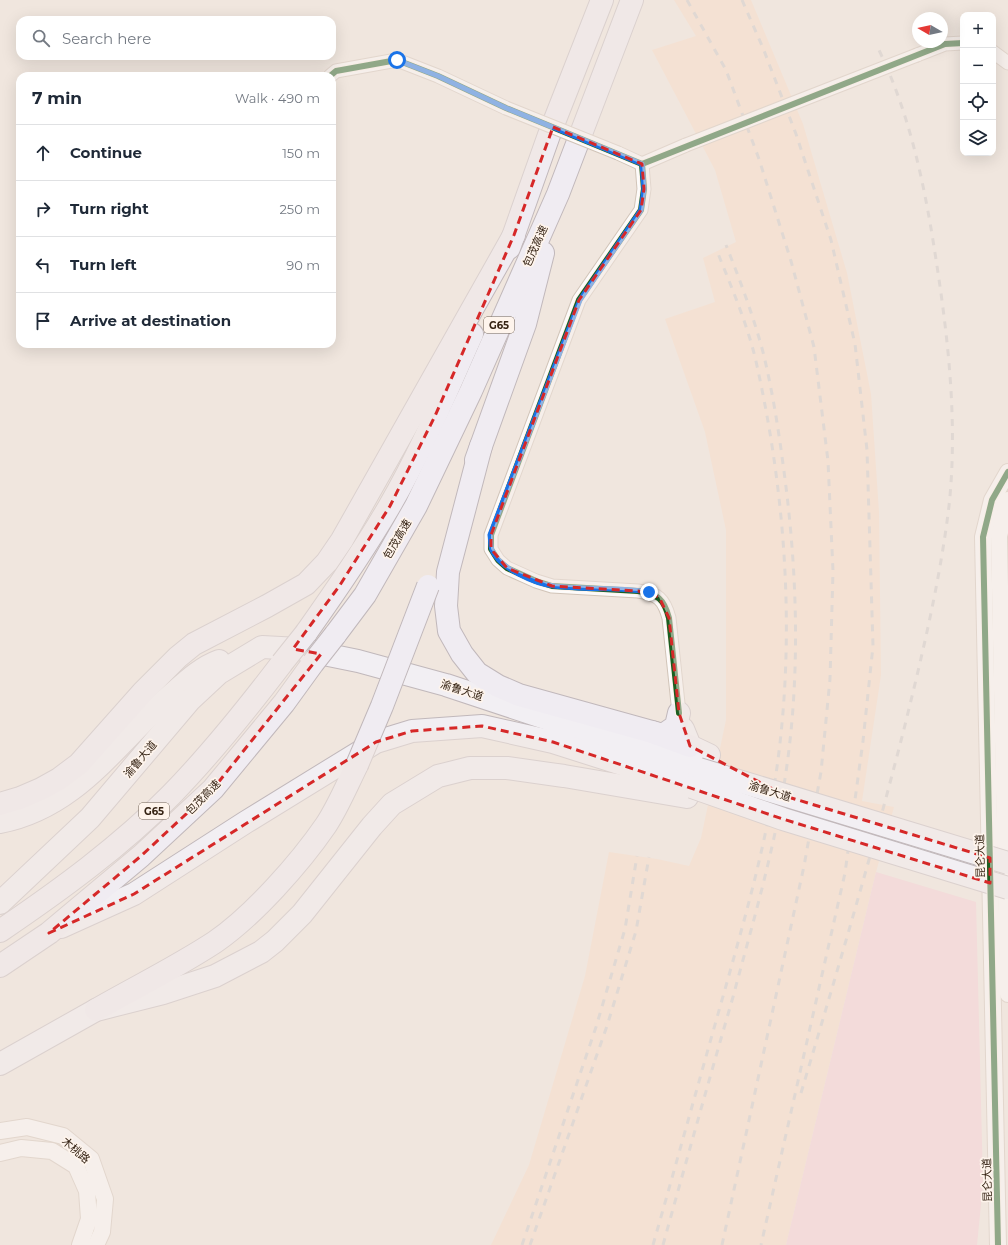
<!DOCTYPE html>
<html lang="en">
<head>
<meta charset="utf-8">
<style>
	:root { --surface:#fff; --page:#f6f6f7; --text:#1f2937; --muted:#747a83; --line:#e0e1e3 }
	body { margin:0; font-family:Montserrat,"Noto Sans SC",sans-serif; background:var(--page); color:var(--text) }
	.controls { position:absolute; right:12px; top:12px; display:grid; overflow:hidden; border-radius:8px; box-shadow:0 4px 16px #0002 }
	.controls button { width:36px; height:36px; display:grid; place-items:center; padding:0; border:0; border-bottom:1px solid var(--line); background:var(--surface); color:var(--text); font:20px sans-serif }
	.compass { position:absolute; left:912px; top:12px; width:36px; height:36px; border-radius:50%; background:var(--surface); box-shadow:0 4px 16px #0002; rotate:279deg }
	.stop { position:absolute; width:12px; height:12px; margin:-9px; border:3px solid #1a73e8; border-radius:50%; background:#fff }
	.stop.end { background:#1a73e8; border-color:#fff; box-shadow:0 1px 4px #0008 }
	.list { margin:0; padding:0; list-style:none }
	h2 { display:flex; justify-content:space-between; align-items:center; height:52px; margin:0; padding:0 16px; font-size:17px }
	h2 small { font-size:13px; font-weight:400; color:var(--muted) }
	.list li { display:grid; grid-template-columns:26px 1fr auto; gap:12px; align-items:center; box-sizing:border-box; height:56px; padding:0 16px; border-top:1px solid var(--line) }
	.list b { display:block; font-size:15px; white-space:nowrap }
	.list em { font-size:13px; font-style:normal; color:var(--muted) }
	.icon { flex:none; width:22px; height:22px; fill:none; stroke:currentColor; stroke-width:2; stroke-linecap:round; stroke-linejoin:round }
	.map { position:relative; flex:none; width:1008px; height:1245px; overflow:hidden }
	.search { position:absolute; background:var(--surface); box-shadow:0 4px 16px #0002; left:16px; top:16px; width:320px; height:44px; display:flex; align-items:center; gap:10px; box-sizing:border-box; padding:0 14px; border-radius:12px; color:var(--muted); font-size:15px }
	.panel { position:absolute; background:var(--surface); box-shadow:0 4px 16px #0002; left:16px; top:72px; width:320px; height:276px; border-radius:12px }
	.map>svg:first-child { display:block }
	.built { fill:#f8dcc5 }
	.green { fill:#f5ced4 }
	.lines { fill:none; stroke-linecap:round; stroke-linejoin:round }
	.minor-casing { stroke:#d1c4b8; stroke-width:15 }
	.tertiary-casing { stroke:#d1c4b8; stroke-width:18 }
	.trunk-casing { stroke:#c1b8bb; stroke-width:24 }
	.motorway-casing { stroke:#c1b8bb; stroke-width:24 }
	.minor { stroke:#fdfbfa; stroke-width:13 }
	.tertiary { stroke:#fdfbfa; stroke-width:16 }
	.trunk { stroke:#f2eff3; stroke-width:22 }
	.motorway { stroke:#f0ecf2; stroke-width:22 }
	.rail { stroke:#ccc8c5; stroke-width:3; stroke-dasharray:7 7; stroke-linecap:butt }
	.minor-bridge-casing { stroke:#d1c4b8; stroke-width:15; stroke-linecap:butt }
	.trunk-bridge-casing { stroke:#c1b8bb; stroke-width:24; stroke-linecap:butt }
	.motorway-bridge-casing { stroke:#c1b8bb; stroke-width:24; stroke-linecap:butt }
	.minor-bridge { stroke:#fdfbfa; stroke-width:13 }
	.trunk-bridge { stroke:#f2eff3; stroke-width:22 }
	.motorway-bridge { stroke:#f0ecf2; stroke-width:22 }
	.cycleway-casing { stroke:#fef4ec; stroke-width:8 }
	.cycleway { stroke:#1b5e20; stroke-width:6 }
	.route { stroke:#1a73e8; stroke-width:5 }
	.marked { fill:none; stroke:#d62828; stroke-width:3; stroke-dasharray:8 5; stroke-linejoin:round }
	.labels { text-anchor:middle; stroke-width:3.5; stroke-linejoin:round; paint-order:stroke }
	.shield { fill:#fef4ec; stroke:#716255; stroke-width:1 }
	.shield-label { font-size:10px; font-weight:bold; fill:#352314 }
	.street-label { font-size:11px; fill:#352314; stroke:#fef4ec }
</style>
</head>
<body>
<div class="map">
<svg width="1008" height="1245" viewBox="0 0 1008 1245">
	<rect width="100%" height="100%" fill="#f0e6de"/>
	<!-- built -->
	<polygon class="built" points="674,0 751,0 803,124 847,273 871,394 879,512 881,675 862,801 894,807 876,872 786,1245 491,1245 529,1165 585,976 609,852 657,859 689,866 701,838 726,720 726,530 705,432 665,319 715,302 703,258 736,242 715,170 652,50 696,36"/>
	<!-- green -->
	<polygon class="green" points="876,872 976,902 983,1184 977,1245 786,1245"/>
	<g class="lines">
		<!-- minor casing -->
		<g class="minor-casing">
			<g id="minor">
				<polyline points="993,52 1008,63"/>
				<polyline points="917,55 945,44 963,43"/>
				<polyline points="330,76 336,71 397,60 438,76 506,108"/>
				<polyline points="618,153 642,164 686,145"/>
				<path d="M642,164L644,189L641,210L579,300L491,535V549L498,560L507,568L536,581L552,586L638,591C658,594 664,599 669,618L679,713"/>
			</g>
		</g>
		<!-- tertiary casing -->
		<g class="tertiary-casing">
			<g id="tertiary">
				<polyline points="1008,500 999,536 1008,994"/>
				<polyline points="0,1131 27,1127 63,1136 91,1159 105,1199 102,1232 96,1245"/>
				<polyline points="0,1153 21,1148 52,1151 76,1166 87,1191 89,1219 80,1245"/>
				<polyline points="998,1245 983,537 992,500 1008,472"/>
			</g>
		</g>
		<!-- trunk casing -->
		<g class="trunk-casing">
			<g id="trunk">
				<polyline points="683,729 690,746 709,755"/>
				<path d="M0,822C77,807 115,744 170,696C185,683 200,668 219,661"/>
				<polyline points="0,903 90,818 190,700 219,673 262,647 299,649 358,661 446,685 699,769"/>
				<polyline points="61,927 134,894 246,822 376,742 412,731 482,726 553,742 691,786"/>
				<polyline points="0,1064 96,1010 163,993 215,976 261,952 275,941 302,914 372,826 392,804 438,776 470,768 507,768 564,776 687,797"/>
			</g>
		</g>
		<!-- motorway casing -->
		<g class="motorway-casing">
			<g id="motorway">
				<polyline points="509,248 549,135 602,0"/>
				<polyline points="481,446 448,572 446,606 449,631 462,654 477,673 498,686 519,695 663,735 676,726 679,713"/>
				<polyline points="476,460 525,324 543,253"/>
				<path d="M306,633C335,592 364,550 389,507C421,452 446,392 472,334"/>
				<polyline points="335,635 365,595 416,506 471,391 558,194 632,0"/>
				<polyline points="652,732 690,746"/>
				<polyline points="0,804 20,798 41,789 59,779 79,764 143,692 178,657 194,644 267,606 306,584 327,562 342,540 514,235"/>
				<path d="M0,931C59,891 121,846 171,795C211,754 247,709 282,663"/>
				<polyline points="0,966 49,933 141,856 213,789 284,703 313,663"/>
				<path d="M96,1010C136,987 177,967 215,942C253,916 300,863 326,825C338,807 347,785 357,765"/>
			</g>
		</g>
		<!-- minor -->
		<use href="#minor" class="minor"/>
		<!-- tertiary -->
		<use href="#tertiary" class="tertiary"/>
		<!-- trunk -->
		<use href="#trunk" class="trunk"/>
		<!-- motorway -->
		<use href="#motorway" class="motorway"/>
		<!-- rail -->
		<g class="rail">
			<polyline points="687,0 726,70 759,159 791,261 814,347 828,461 833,571 830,679 821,772 804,866 722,1245"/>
			<polyline points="742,0 763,48 796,134 831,240 855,344 867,450 873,646 863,741 845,873 761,1245"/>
			<path d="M801,1093C837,972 873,851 904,729C922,656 940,581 949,506C958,422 948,336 935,253C924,182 909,111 877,46"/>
			<polyline points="522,1245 596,1027 625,929 637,856"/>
			<polyline points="530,1245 607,1026 636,931 649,857"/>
			<path d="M653,1245C677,1161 700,1077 724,993C744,921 765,849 776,774C796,637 786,493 755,357C746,321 731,286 717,251"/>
			<path d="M663,1245C686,1162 709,1080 733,997C753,922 775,848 786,772C801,670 797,565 783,464C778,426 772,389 763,352C753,315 740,280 726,245"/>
		</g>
		<!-- minor-bridge casing -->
		<g class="minor-bridge-casing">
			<g id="minor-bridge">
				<polyline points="506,108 618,153"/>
				<polyline points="686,145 917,55"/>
			</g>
		</g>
		<!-- trunk-bridge casing -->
		<g class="trunk-bridge-casing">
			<g id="trunk-bridge">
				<polyline points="699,769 1008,863"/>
				<polyline points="692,787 783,819 1008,888"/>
			</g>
		</g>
		<!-- motorway-bridge casing -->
		<g class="motorway-bridge-casing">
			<g id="motorway-bridge">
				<polyline points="282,663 306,633"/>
				<polyline points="313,663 335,635"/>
				<polyline points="357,765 382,706 428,586"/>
			</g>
		</g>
		<!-- minor-bridge -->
		<use href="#minor-bridge" class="minor-bridge"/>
		<!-- trunk-bridge -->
		<use href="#trunk-bridge" class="trunk-bridge"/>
		<!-- motorway-bridge -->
		<use href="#motorway-bridge" class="motorway-bridge"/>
		<!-- cycleway casing -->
		<g class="cycleway-casing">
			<g id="cycleway">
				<polyline points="330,76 336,71 397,60 438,76 506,108 642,164 945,44 963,43"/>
				<path d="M642,164L644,189L641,210L579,300L491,535V549L498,560L507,568L536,581L552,586L638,591C658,594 664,599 669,618L679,713"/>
				<polyline points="998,1245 983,537 992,500 1008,472"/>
			</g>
		</g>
		<!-- cycleway -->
		<use href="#cycleway" class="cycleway"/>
	</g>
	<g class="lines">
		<!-- route -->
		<path class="route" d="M397,60L438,76L506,108L642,164L644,189L641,210L580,300L490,535C491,540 490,546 492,550C499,568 535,584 554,586C585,590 618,587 649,592"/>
	</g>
	<!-- marked area -->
	<path d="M0 0H1008V1245H0ZM553,127L642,164L644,189L641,210L579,300L491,535V549L507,568L552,586L638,591L659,597L669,618L679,713L690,746L788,797L990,858V883L783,819L553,742L482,726L412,731L376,742L134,894L49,933L141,856L213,789L321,654L293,649L340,585L390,506L435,416L514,235Z" fill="#f0e6de" fill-opacity=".55" fill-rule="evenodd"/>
	<path class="marked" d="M553,127L642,164L644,189L641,210L579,300L491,535V549L507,568L552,586L638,591L659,597L669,618L679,713L690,746L788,797L990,858V883L783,819L553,742L482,726L412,731L376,742L134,894L49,933L141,856L213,789L321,654L293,649L340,585L390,506L435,416L514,235Z"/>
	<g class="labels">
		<!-- shield labels -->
		<g class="shield">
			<rect x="484" y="317" width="30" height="16" rx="3"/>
			<rect x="139" y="803" width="30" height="16" rx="3"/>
		</g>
		<g class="shield-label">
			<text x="499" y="329">G65</text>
			<text x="154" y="815">G65</text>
		</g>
		<!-- street labels -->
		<g class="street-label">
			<text transform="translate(535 246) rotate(-66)" y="4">包茂高速</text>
			<text transform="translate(397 539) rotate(-60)" y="4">包茂高速</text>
			<text transform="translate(462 690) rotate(18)" y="4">渝鲁大道</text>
			<text transform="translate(140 759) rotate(-50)" y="4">渝鲁大道</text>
			<text transform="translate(770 791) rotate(17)" y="4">渝鲁大道</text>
			<text transform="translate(203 797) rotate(-45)" y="4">包茂高速</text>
			<text transform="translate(980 856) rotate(-91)" y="4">昆仑大道</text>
			<text transform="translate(76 1150) rotate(41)" y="4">木桃路</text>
			<text transform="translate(987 1180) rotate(-91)" y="4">昆仑大道</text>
		</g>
	</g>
</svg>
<div class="controls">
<button>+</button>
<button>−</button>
<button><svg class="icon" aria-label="locate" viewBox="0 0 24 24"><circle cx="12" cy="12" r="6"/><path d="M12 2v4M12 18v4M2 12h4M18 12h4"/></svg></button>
<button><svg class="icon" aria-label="layers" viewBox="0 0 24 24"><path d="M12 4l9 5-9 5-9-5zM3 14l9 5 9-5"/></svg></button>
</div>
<svg class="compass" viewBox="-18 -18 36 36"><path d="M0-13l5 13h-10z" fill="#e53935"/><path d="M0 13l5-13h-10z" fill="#747a83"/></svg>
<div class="stop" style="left:397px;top:60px"></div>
<div class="stop end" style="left:649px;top:592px"></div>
<div class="search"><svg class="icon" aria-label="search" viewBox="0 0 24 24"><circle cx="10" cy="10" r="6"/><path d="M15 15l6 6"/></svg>Search here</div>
<section class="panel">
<h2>7 min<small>Walk · 490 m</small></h2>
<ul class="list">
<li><svg class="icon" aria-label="ahead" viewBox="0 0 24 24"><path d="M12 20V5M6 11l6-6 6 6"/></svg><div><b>Continue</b></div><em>150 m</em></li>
<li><svg class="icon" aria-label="right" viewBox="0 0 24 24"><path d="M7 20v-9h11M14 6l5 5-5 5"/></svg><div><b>Turn right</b></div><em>250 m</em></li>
<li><svg class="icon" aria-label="left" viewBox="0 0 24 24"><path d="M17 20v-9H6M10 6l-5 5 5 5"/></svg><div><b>Turn left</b></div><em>90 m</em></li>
<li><svg class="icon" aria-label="arrive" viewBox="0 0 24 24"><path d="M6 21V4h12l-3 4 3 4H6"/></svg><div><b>Arrive at destination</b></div></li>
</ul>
</section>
</div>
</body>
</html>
